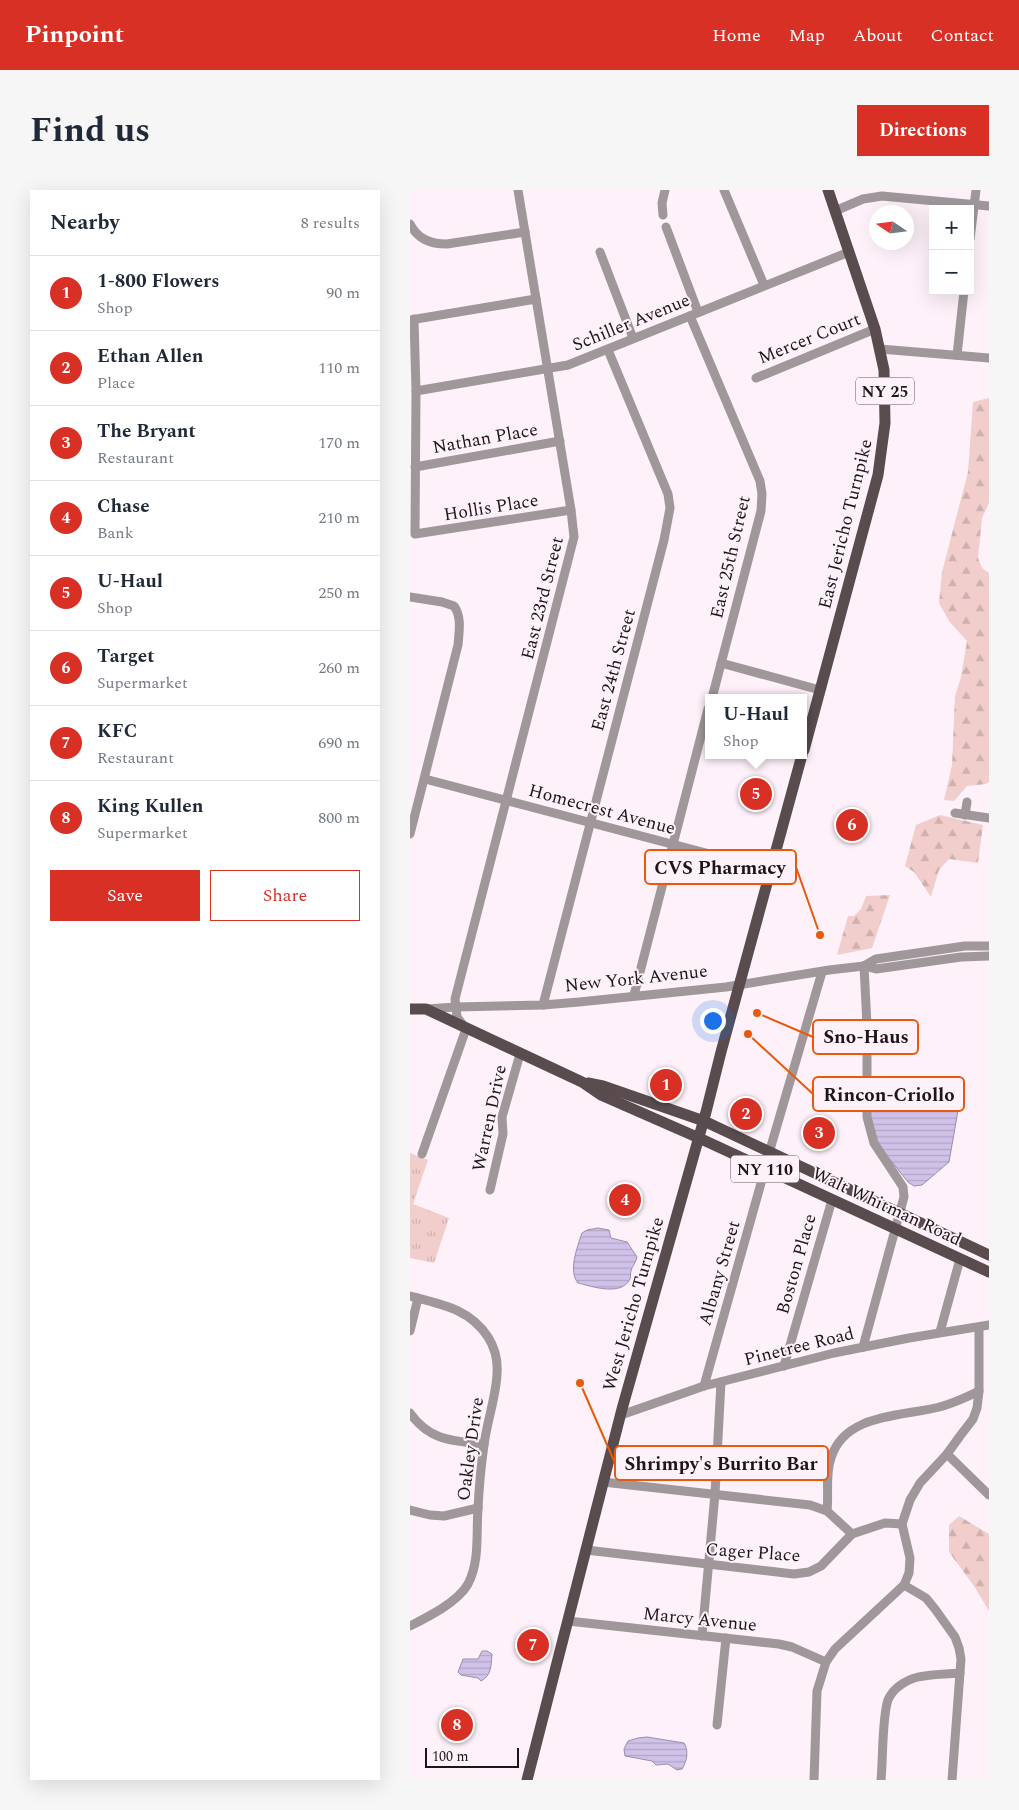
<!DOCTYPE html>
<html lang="en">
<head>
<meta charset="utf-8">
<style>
	:root { --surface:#fff; --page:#f6f6f7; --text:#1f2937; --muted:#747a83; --line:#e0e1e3; --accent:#d93025 }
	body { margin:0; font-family:Spectral,serif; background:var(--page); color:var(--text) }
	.controls { position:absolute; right:15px; top:15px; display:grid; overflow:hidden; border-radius:0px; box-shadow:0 5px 20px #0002 }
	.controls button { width:45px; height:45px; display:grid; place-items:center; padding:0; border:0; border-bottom:1px solid var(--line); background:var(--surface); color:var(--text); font:25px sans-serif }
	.compass { position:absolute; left:459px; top:15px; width:45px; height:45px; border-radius:50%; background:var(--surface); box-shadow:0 5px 20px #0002; rotate:283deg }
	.scale { position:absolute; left:15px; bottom:12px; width:94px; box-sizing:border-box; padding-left:5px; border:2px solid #1c161a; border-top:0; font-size:14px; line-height:18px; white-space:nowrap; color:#1c161a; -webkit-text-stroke:4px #fef1f9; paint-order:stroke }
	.you { position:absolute; left:302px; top:830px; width:18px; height:18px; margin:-12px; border:4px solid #fff; border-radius:50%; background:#1a73e8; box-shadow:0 0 0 8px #1a73e833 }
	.badge { display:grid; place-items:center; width:32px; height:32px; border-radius:50%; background:var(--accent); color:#fff; font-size:16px; font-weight:700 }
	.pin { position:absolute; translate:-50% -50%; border:2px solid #fff; box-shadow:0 1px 5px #0006 }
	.popup { position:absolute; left:295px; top:504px; width:102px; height:65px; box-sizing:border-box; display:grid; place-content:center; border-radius:0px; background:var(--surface); filter:drop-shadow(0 1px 4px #0005); font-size:16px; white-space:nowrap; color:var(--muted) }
	.popup b { font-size:19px; color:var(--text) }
	.popup::after { content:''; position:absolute; left:50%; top:100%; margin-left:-10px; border:10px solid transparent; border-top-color:var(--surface) }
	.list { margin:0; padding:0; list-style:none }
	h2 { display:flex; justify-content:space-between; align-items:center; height:65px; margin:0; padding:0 20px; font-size:21px }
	h2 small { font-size:16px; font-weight:400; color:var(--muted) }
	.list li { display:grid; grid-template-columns:32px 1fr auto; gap:15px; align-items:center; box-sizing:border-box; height:75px; padding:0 20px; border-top:1px solid var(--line) }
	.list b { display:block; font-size:19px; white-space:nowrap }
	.list p { margin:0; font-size:16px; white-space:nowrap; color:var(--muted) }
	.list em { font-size:16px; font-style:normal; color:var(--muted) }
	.actions { display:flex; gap:10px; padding:15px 20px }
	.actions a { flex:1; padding:11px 0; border:1px solid var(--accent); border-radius:0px; text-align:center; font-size:18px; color:var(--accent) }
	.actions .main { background:var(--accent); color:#fff }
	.map { position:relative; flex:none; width:579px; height:1590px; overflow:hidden; border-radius:0px }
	header { display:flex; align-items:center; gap:30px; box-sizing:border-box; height:70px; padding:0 25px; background:var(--accent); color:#fff }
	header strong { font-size:24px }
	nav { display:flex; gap:28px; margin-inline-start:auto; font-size:18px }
	.intro { display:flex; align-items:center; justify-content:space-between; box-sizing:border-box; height:120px; padding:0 30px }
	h1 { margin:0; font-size:35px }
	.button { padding:12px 22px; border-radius:0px; background:var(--accent); color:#fff; font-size:18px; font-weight:700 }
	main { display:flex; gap:30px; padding:0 30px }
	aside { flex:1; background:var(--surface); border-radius:0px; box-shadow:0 5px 20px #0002 }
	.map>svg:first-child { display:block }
	.grass { fill:url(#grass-tufts) }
	.forest { fill:url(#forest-firs) }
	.water { fill:url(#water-rules); stroke:#9a8eab }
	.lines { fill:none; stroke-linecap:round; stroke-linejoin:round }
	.minor { stroke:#9f9799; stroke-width:9 }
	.major { stroke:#594b4e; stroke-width:11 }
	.labels { text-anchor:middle; stroke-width:4; stroke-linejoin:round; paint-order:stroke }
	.shield { fill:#fef1f9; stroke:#60585d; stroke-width:1 }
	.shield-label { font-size:16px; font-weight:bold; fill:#1c161a }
	.street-label { font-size:18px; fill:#1c161a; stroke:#fef1f9 }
	.leader { fill:none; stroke:#e8590c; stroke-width:2 }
	.callout-dot { fill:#e8590c; stroke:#fef1f9; stroke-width:2 }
	.callout { fill:#fef1f9; stroke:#e8590c; stroke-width:2 }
	.callout-label { font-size:19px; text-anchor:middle; font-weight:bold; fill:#1c161a }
</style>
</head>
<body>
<header>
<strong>Pinpoint</strong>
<nav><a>Home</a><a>Map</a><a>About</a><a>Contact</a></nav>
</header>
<div class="intro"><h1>Find us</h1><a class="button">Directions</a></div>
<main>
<aside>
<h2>Nearby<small>8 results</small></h2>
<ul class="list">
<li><span class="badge">1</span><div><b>1-800 Flowers</b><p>Shop</p></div><em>90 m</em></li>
<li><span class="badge">2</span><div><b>Ethan Allen</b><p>Place</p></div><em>110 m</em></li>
<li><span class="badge">3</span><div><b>The Bryant</b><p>Restaurant</p></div><em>170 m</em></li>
<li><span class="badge">4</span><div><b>Chase</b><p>Bank</p></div><em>210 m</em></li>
<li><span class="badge">5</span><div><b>U-Haul</b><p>Shop</p></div><em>250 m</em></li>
<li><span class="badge">6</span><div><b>Target</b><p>Supermarket</p></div><em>260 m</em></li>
<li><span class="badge">7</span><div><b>KFC</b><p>Restaurant</p></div><em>690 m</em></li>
<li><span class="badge">8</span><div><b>King Kullen</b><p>Supermarket</p></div><em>800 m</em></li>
</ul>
<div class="actions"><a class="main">Save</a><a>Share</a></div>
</aside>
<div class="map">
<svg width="579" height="1590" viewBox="0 0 579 1590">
	<defs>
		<pattern id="grass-tufts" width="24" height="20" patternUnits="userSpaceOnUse" patternTransform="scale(1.25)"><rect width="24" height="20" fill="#f1cecc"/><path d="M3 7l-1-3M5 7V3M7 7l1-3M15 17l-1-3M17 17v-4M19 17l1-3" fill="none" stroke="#ceb0af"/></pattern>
		<pattern id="forest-firs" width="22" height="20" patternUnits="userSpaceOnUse" patternTransform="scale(1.25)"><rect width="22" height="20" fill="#f1cecc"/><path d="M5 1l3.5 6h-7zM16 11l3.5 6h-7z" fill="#ceb0af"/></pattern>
		<pattern id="water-rules" width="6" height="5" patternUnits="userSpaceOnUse" patternTransform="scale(1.25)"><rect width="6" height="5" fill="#d0c1e9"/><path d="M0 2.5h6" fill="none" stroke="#b2a5c7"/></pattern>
	</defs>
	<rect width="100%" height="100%" fill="#fef1f9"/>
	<!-- grass -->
	<polygon class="grass" points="0,963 18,970 3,1014 39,1028 24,1073 0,1068"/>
	<!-- forest -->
	<g class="forest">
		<polygon points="579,208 579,313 572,328 568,368 572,378 579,383 579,592 576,594 557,596 544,611 534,610 542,575 545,506 551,487 557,451 539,431 529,413 532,382 558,282 563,212"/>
		<polygon points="530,625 573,635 568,673 539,669 529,680 521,707 504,682 495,676 506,635"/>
		<polygon points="480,705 462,758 427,765 438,726 444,726 451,719 456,706"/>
		<polygon points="549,1326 579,1344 579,1421 564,1396 539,1362 539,1335"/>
	</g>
	<!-- water -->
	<g class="water">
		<polygon points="461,895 550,909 539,972 512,995 504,996 498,992 466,952 460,927"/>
		<path d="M188,1038L199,1040L201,1048L217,1052L227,1067C226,1073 222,1076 221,1081C220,1083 221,1088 220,1089C211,1107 181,1096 168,1093C158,1081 167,1058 172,1043L177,1040Z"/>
		<path d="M72,1461H77L82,1464C81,1475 82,1485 71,1491L68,1488L51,1485L48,1482L53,1469H68Z"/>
		<path d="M237,1547L274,1553C279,1561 277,1571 272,1579L267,1580L258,1574L246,1575L242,1571L215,1566L214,1559L218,1551L228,1548Z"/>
	</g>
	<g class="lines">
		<!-- minor -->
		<g class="minor">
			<polyline points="314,0 354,95"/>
			<polyline points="425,21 453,9 472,6 579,16"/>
			<polyline points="253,25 252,13 255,0"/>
			<path d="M0,34C8,49 20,54 37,54L115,42"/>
			<polyline points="256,37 288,122"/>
			<polyline points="560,49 566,0"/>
			<polyline points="190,62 223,148"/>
			<polyline points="280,126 350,291 352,304 351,321 302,508"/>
			<polyline points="4,129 6,201 5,344 161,320"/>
			<polyline points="0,130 126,109"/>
			<polyline points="470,159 579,168"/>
			<polyline points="547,165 554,101"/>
			<polyline points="346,188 465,139"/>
			<polyline points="6,201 158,175 439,62"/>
			<polyline points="5,277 150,251"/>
			<path d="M0,407L32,412L44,416C52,427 49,442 48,455L0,644"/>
			<polyline points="311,473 410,500"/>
			<polyline points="15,589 360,680"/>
			<polyline points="545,623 579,628"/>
			<polyline points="555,625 557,612"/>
			<polyline points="454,776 466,769 555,756 579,756"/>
			<polyline points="224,805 298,519"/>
			<polyline points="133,815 254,350 260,318 258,304 198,160"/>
			<polyline points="16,819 46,817 133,815 169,812 316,797 419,780 454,776 466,779 551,767 579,766"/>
			<polyline points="359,963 412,782"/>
			<polyline points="12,964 56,839 47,827 45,809 164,347 161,320 108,0"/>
			<polyline points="80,1000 93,944 92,927 110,864"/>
			<path d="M0,1106C31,1114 60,1119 78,1147C85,1158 88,1171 87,1184C86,1207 77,1231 74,1255C71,1276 69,1298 68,1319C66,1344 70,1371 58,1394C48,1412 18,1427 0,1436"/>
			<polyline points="0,1141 8,1108"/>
			<polyline points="530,1142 550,1069"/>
			<polyline points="453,1157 494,1007 493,997 464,953 457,927 457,835 454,776"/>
			<polyline points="374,1176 422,1010"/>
			<polyline points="294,1196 355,979"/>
			<path d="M0,1223C20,1251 43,1251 74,1254"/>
			<polyline points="211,1225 294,1196 424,1163 499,1148 579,1135"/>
			<polyline points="537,1264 579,1305"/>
			<polyline points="193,1292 400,1315 417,1321 442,1344"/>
			<polyline points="0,1320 20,1325 34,1326 68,1318"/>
			<path d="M417,1321C419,1304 415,1284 421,1268C435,1222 495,1227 533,1216C546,1212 557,1207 569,1201"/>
			<polyline points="176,1360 384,1384 399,1382 411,1376 442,1344 475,1333 492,1334"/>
			<polyline points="494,1395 516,1408 525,1419 545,1447 549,1458 551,1469 542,1590"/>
			<polyline points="158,1431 369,1454 382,1457 416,1472"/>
			<polyline points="292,1446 305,1304 311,1192"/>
			<polyline points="307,1535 316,1448"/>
			<polyline points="404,1590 407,1501 416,1472 425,1459 494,1395 499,1383 500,1368 492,1334 500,1310 510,1293 537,1264 550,1246 563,1229 567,1218 569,1201 569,1137"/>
			<path d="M471,1590C473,1570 472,1527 478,1510C483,1498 496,1490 508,1487C521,1484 536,1484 550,1483"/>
		</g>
		<!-- major -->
		<g class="major">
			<polyline points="394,560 468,285 475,233 474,180 465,139 418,0"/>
			<polyline points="0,819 16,819 172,892 191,905 289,948 579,1082"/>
			<polyline points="178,893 193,896 294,931 579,1065"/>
			<polyline points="117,1590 212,1219 296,922 311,862 392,565"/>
		</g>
	</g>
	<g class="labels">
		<!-- shield labels -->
		<g class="shield">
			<rect x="446" y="187.5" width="58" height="27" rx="4"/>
			<rect x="321" y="965.5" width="68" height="27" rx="4"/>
		</g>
		<g class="shield-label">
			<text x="475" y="207">NY 25</text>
			<text x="355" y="985">NY 110</text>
		</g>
		<!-- street labels -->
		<g class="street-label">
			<text transform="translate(221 132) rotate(-22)" y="6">Schiller Avenue</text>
			<text transform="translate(399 148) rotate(-22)" y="6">Mercer Court</text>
			<text transform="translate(75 248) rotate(-10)" y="6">Nathan Place</text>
			<text transform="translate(81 317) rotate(-9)" y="6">Hollis Place</text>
			<text transform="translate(435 334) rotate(-76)" y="6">East Jericho Turnpike</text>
			<text transform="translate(320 367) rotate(-77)" y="6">East 25th Street</text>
			<text transform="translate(132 408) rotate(-76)" y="6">East 23rd Street</text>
			<text transform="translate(203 480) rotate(-75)" y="6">East 24th Street</text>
			<text transform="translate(192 619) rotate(15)" y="6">Homecrest Avenue</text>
			<text transform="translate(226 788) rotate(-6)" y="6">New York Avenue</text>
			<text transform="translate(79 928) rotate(-78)" y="6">Warren Drive</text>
			<text transform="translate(477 1016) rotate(25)" y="6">Walt Whitman Road</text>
			<text transform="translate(386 1074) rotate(-74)" y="6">Boston Place</text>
			<text transform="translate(309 1083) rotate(-74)" y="6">Albany Street</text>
			<text transform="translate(223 1114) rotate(-74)" y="6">West Jericho Turnpike</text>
			<text transform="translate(389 1156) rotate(-14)" y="6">Pinetree Road</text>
			<text transform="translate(60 1259) rotate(-82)" y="6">Oakley Drive</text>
			<text transform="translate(343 1362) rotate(4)" y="6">Cager Place</text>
			<text transform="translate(290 1429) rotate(6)" y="6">Marcy Avenue</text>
		</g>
	</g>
	<!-- callouts -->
	<path class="leader" d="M410 745L386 677M347 823L403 847M338 844L403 904M170 1193L205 1273"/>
	<g class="callout-dot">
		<circle cx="410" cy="745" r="5"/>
		<circle cx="347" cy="823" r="5"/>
		<circle cx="338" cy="844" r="5"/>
		<circle cx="170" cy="1193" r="5"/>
	</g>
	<g class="callout">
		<rect x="235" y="660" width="151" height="34" rx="5"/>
		<rect x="403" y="830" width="105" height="34" rx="5"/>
		<rect x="403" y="887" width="151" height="34" rx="5"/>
		<rect x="205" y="1256" width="213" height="34" rx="5"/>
	</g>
	<g class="callout-label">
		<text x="310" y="684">CVS Pharmacy</text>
		<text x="456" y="853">Sno-Haus</text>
		<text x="479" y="911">Rincon-Criollo</text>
		<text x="311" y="1280">Shrimpy's Burrito Bar</text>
	</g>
</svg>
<div class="controls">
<button>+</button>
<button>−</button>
</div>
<svg class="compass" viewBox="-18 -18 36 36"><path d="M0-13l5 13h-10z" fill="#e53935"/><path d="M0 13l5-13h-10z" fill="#747a83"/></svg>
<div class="scale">100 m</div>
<div class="you"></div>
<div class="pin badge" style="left:256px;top:895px">1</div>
<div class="pin badge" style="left:336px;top:924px">2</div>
<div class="pin badge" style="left:409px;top:943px">3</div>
<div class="pin badge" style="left:215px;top:1010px">4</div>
<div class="pin badge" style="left:346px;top:604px">5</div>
<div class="popup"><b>U-Haul</b>Shop</div>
<div class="pin badge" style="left:442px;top:635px">6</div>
<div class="pin badge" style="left:123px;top:1455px">7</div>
<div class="pin badge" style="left:47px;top:1535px">8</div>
</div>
</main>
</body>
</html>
